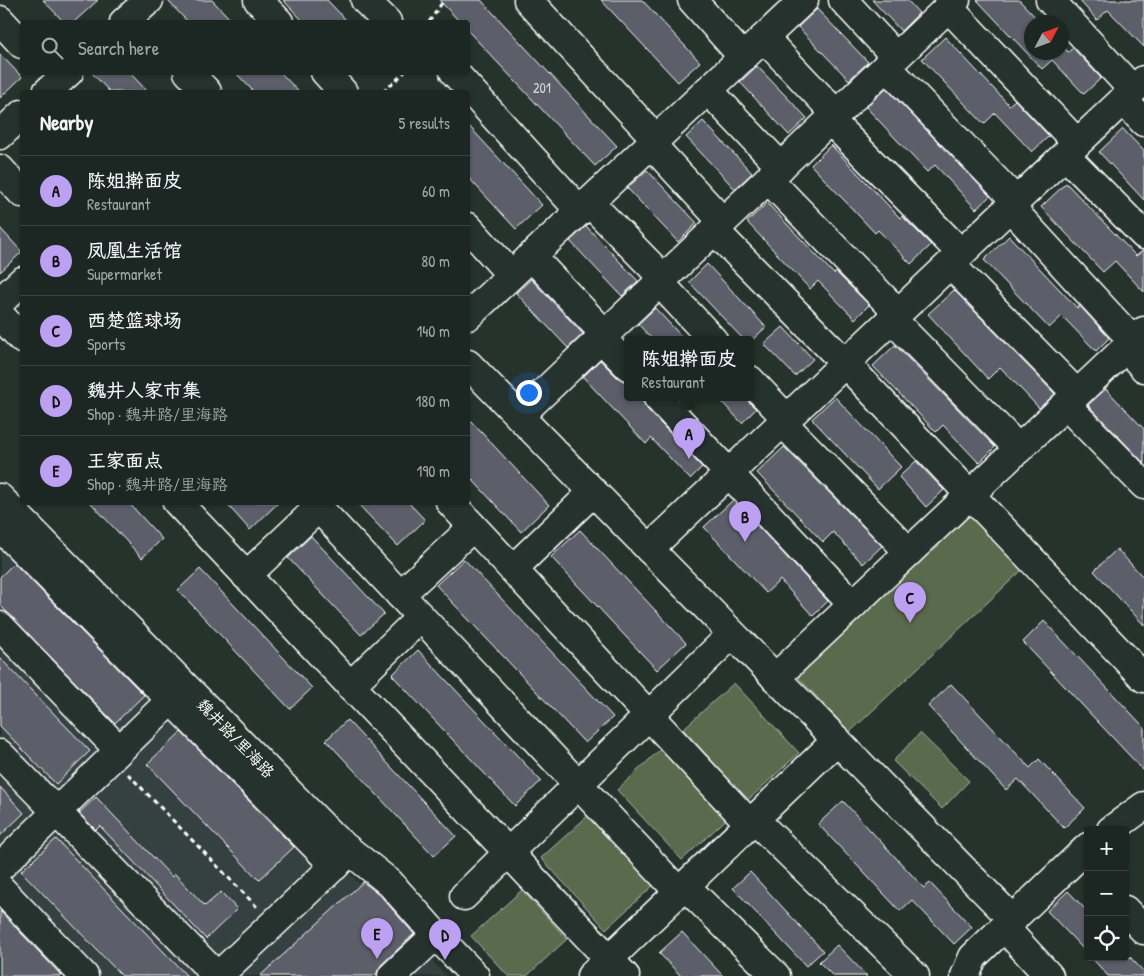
<!DOCTYPE html>
<html lang="en">
<head>
<meta charset="utf-8">
<style>
	:root { --surface:#1c2622; --page:#252e2a; --text:#f1f3f6; --muted:#a0a5a5; --line:#3a4340; --accent:#bca0f2 }
	body { margin:0; font-family:"Patrick Hand","LXGW WenKai TC",sans-serif; background:var(--page); color:var(--text) }
	.controls { position:absolute; right:15px; bottom:15px; display:grid; overflow:hidden; border-radius:5px; box-shadow:0 1px 4px #0004 }
	.controls button { width:45px; height:45px; display:grid; place-items:center; padding:0; border:0; border-bottom:1px solid var(--line); background:var(--surface); color:var(--text); font:25px sans-serif }
	.compass { position:absolute; left:1024px; top:15px; width:45px; height:45px; border-radius:50%; background:var(--surface); box-shadow:0 1px 4px #0004; rotate:49deg }
	.you { position:absolute; left:528px; top:392px; width:18px; height:18px; margin:-12px; border:4px solid #fff; border-radius:50%; background:#1a73e8; box-shadow:0 0 0 8px #1a73e833 }
	.badge { display:grid; place-items:center; width:32px; height:32px; border-radius:50%; background:var(--accent); color:#111; font-size:16px; font-weight:700 }
	.pin { position:absolute; translate:-50% -41px; filter:drop-shadow(0 1px 2px #0008) }
	.pin::after { content:''; position:absolute; top:26px; width:18px; height:15px; background:inherit; clip-path:polygon(0 0,100% 0,50% 100%) }
	.popup { position:absolute; left:624px; top:336px; width:130px; height:65px; box-sizing:border-box; display:grid; place-content:center; border-radius:5px; background:var(--surface); filter:drop-shadow(0 1px 4px #0005); font-size:16px; white-space:nowrap; color:var(--muted) }
	.popup b { font-size:19px; color:var(--text) }
	.popup::after { content:''; position:absolute; left:50%; top:100%; margin-left:-10px; border:10px solid transparent; border-top-color:var(--surface) }
	.list { margin:0; padding:0; list-style:none }
	h2 { display:flex; justify-content:space-between; align-items:center; height:65px; margin:0; padding:0 20px; font-size:21px }
	h2 small { font-size:16px; font-weight:400; color:var(--muted) }
	.list li { display:grid; grid-template-columns:32px 1fr auto; gap:15px; align-items:center; box-sizing:border-box; height:70px; padding:0 20px; border-top:1px solid var(--line) }
	.list b { display:block; font-size:19px; white-space:nowrap }
	.list p { margin:0; font-size:16px; white-space:nowrap; color:var(--muted) }
	.list em { font-size:16px; font-style:normal; color:var(--muted) }
	.icon { flex:none; width:28px; height:28px; fill:none; stroke:currentColor; stroke-width:2; stroke-linecap:round; stroke-linejoin:round }
	.map { position:relative; flex:none; width:1144px; height:976px; overflow:hidden }
	.search { position:absolute; background:var(--surface); box-shadow:0 1px 4px #0004; left:20px; top:20px; width:450px; height:55px; display:flex; align-items:center; gap:12px; box-sizing:border-box; padding:0 18px; border-radius:5px; color:var(--muted); font-size:19px }
	.panel { position:absolute; background:var(--surface); box-shadow:0 1px 4px #0004; left:20px; top:90px; width:450px; height:415px; border-radius:5px }
	.map>svg:first-child { display:block }
	.built { fill:#364040 }
	.green { fill:#5a6b4e; stroke:#acb5a6 }
	.building { fill:#5c5e6b; stroke:#fff }
	.lines { fill:none; stroke-linecap:round; stroke-linejoin:round }
	.minor-casing { stroke:#fff; stroke-width:31 }
	.path { stroke:#fff; stroke-width:3; stroke-dasharray:5 4; stroke-linecap:butt }
	.minor { stroke:#26332d; stroke-width:28 }
	.labels { text-anchor:middle; stroke-width:4; stroke-linejoin:round; paint-order:stroke }
	.number-label { font-size:14px; fill:#d6d7da }
	.street-label { font-size:16px; fill:#fff; stroke:#26332d }
</style>
</head>
<body>
<div class="map">
<svg width="1144" height="976" viewBox="0 0 1144 976">
	<rect width="100%" height="100%" fill="#26332d"/>
	<filter id="ink" filterUnits="userSpaceOnUse"><feTurbulence type="fractalNoise" baseFrequency=".02" numOctaves="2"/><feDisplacementMap in="SourceGraphic" scale="10" xChannelSelector="R" yChannelSelector="G"/><feConvolveMatrix kernelMatrix="1 2 1 2 8 2 1 2 1" color-interpolation-filters="sRGB"/></filter>
	<g filter="url(#ink)">
		<!-- built -->
		<polygon class="built" points="0,513 324,846 446,976 0,976"/>
		<!-- green -->
		<g class="green">
			<polygon points="971,514 1023,569 850,732 798,677"/>
			<polygon points="734,683 799,753 748,800 683,729"/>
			<polygon points="920,733 969,781 942,809 893,761"/>
			<polygon points="667,743 732,814 682,860 617,790"/>
			<polygon points="592,812 657,882 606,929 541,858"/>
			<polygon points="522,890 567,939 527,976 508,976 471,936"/>
		</g>
		<!-- building -->
		<g class="building">
			<polygon points="43,0 98,0 74,22 64,22"/>
			<polygon points="167,0 212,0 233,22 188,22"/>
			<polygon points="283,0 327,0 348,22 304,22"/>
			<polygon points="439,0 481,0 617,146 595,166 468,31 468,22 460,22"/>
			<polygon points="601,0 642,0 700,62 678,82"/>
			<polygon points="872,0 907,0 919,13 901,31"/>
			<polygon points="977,0 1019,0 1040,22 1032,22 1032,52 1062,52 1062,45 1068,52 1073,48 1101,78 1084,94 1052,60 1042,69"/>
			<polygon points="1079,0 1144,0 1144,47 1108,10 1097,20"/>
			<polygon points="817,9 868,62 849,80 798,27"/>
			<polygon points="945,37 1009,105 1015,100 1049,136 1032,152 995,113 984,124 922,59"/>
			<polygon points="0,54 22,77 0,98"/>
			<polygon points="757,66 807,118 789,135 740,82"/>
			<polygon points="91,72 129,72 148,92 110,92"/>
			<polygon points="235,72 280,72 299,92 254,92"/>
			<polygon points="886,88 990,196 976,209 935,165 927,172 866,107"/>
			<polygon points="703,121 752,173 735,189 686,137"/>
			<polygon points="468,125 542,205 516,229 468,177"/>
			<polygon points="1123,129 1144,151 1144,200 1099,152"/>
			<polygon points="831,145 900,218 902,216 931,245 911,264 878,230 875,233 811,165"/>
			<polygon points="647,170 697,223 678,242 627,188"/>
			<polygon points="1066,183 1136,256 1144,250 1144,292 1115,261 1103,272 1041,207"/>
			<polygon points="767,203 834,274 836,272 869,305 855,319 818,281 810,289 747,222"/>
			<polygon points="586,226 638,281 622,296 570,241"/>
			<polygon points="0,228 22,252 0,272"/>
			<polygon points="1009,236 1077,308 1080,306 1109,338 1096,351 1062,316 1049,328 984,260"/>
			<polygon points="707,264 766,327 750,342 750,340 744,340 689,282"/>
			<polygon points="531,279 583,334 568,348 516,293"/>
			<polygon points="954,290 1055,394 1039,408 1000,367 988,379 928,314"/>
			<polygon points="655,308 685,340 653,340 638,324"/>
			<polygon points="783,327 813,359 795,376 764,344"/>
			<polygon points="895,345 995,447 979,463 943,425 936,432 873,366"/>
			<polygon points="600,360 617,377 628,384 628,398 641,398 647,409 702,467 690,479 651,438 646,444 583,377"/>
			<polygon points="1106,389 1144,429 1144,463 1088,405"/>
			<polygon points="835,397 901,467 878,489 812,419"/>
			<polygon points="718,398 745,398 756,409 742,423"/>
			<polygon points="468,418 549,505 521,532 468,475"/>
			<polygon points="784,447 882,546 863,564 833,532 823,542 757,473"/>
			<polygon points="916,461 944,490 926,507 899,477"/>
			<polygon points="733,500 828,601 813,616 780,580 766,593 704,527"/>
			<polygon points="90,502 128,502 162,539 142,558"/>
			<polygon points="225,502 279,502 250,530"/>
			<polygon points="356,502 408,502 425,520 398,546"/>
			<polygon points="580,530 686,643 657,670 551,557"/>
			<polygon points="311,536 384,614 361,635 288,558"/>
			<polygon points="1117,549 1144,578 1144,625 1094,571"/>
			<polygon points="464,559 613,717 585,743 436,585"/>
			<polygon points="14,563 144,695 115,723 0,605 0,577"/>
			<polygon points="200,569 312,688 290,709 178,590"/>
			<polygon points="1044,621 1144,727 1144,771 1023,642"/>
			<polygon points="418,650 541,781 515,806 392,675"/>
			<polygon points="0,658 90,751 56,784 0,726"/>
			<polygon points="951,684 1030,768 1039,759 1085,808 1064,828 1018,779 1006,790 928,706"/>
			<polygon points="347,720 456,836 434,856 326,740"/>
			<polygon points="181,732 294,847 259,880 147,764"/>
			<polygon points="0,787 24,813 0,836"/>
			<polygon points="96,797 172,877 175,874 205,906 221,892 237,909 206,939 100,826 96,830 79,813"/>
			<polygon points="843,801 924,888 930,883 972,927 954,944 912,900 900,911 818,824"/>
			<polygon points="56,839 187,976 122,976 21,871"/>
			<polygon points="750,872 823,951 806,966 733,888"/>
			<polygon points="363,882 379,894 414,934 381,965 377,973 374,976 260,976"/>
			<polygon points="1068,891 1088,912 1088,954 1047,911"/>
			<polygon points="0,911 62,976 0,976"/>
			<polygon points="682,932 723,976 681,976 659,953"/>
			<polygon points="837,945 867,976 833,976 819,962"/>
			<polygon points="1091,957 1130,957 1144,972 1144,976 1108,976"/>
		</g>
		<g class="lines">
			<!-- minor casing -->
			<g class="minor-casing">
				<g id="minor">
					<polyline points="258,0 279,22"/>
					<polyline points="365,0 387,22"/>
					<polyline points="528,0 656,139"/>
					<polyline points="692,0 743,57"/>
					<polyline points="843,0 896,57"/>
					<polyline points="1050,0 1133,90"/>
					<polyline points="948,7 1077,143"/>
					<polyline points="0,20 22,44"/>
					<polyline points="124,22 149,0"/>
					<polyline points="764,38 836,114"/>
					<polyline points="886,66 1016,201"/>
					<polyline points="188,72 207,92"/>
					<polyline points="325,72 343,92"/>
					<polyline points="454,72 580,211"/>
					<polyline points="708,90 781,167"/>
					<polyline points="47,92 69,72"/>
					<polyline points="1123,100 1144,122"/>
					<polyline points="830,120 961,253"/>
					<polyline points="0,135 22,114"/>
					<polyline points="651,144 723,222"/>
					<polyline points="1065,155 1144,235"/>
					<polyline points="0,169 22,193"/>
					<polyline points="768,179 898,313"/>
					<polyline points="589,202 663,278"/>
					<polyline points="1010,207 1133,341"/>
					<polyline points="468,227 511,275"/>
					<polyline points="714,230 845,363 1144,678"/>
					<polyline points="531,256 605,334"/>
					<polyline points="950,264 1077,394"/>
					<polyline points="659,282 713,340"/>
					<polyline points="0,302 22,281"/>
					<polyline points="0,315 22,339"/>
					<polyline points="468,316 804,0"/>
					<polyline points="892,319 1019,449"/>
					<polyline points="601,338 628,366"/>
					<polyline points="1126,348 1144,368"/>
					<polyline points="468,364 1013,920"/>
					<polyline points="750,380 786,418"/>
					<polyline points="658,398 853,605"/>
					<polyline points="1066,405 1144,485"/>
					<polyline points="519,416 956,0"/>
					<polyline points="782,422 909,552"/>
					<polyline points="0,498 335,839 390,883 436,935 475,976"/>
					<polyline points="177,502 625,976"/>
					<polyline points="313,502 679,892"/>
					<polyline points="450,502 750,824"/>
					<polyline points="0,527 335,866"/>
					<polyline points="649,549 1144,80"/>
					<polyline points="513,569 593,492"/>
					<polyline points="246,576 318,508"/>
					<polyline points="400,595 473,527"/>
					<polyline points="0,626 119,750"/>
					<polyline points="775,678 1144,331"/>
					<polyline points="350,686 421,617"/>
					<polyline points="0,754 217,976"/>
					<polyline points="755,820 915,976"/>
					<polyline points="1111,830 1144,806"/>
					<polyline points="0,867 171,700"/>
					<polyline points="685,886 776,976"/>
					<polyline points="0,888 84,976"/>
					<polyline points="464,896 732,634"/>
					<polyline points="1125,910 1144,930"/>
					<polyline points="1005,928 1049,976"/>
					<polyline points="218,976 348,853"/>
					<polyline points="392,976 436,935"/>
					<polyline points="591,976 837,740"/>
					<polyline points="965,976 973,957 1088,847"/>
				</g>
			</g>
			<!-- path -->
			<g class="path">
				<polyline points="429,22 444,0"/>
				<polyline points="383,92 405,72"/>
				<polyline points="128,774 258,908"/>
			</g>
			<!-- minor -->
			<use href="#minor" class="minor"/>
		</g>
	</g>
	<g class="labels">
		<!-- number labels -->
		<g class="number-label">
			<text x="542" y="93">201</text>
		</g>
		<!-- street labels -->
		<g class="street-label">
			<text transform="translate(236 738) rotate(46)" y="6">魏井路/里海路</text>
		</g>
	</g>
</svg>
<div class="controls">
<button>+</button>
<button>−</button>
<button><svg class="icon" aria-label="locate" viewBox="0 0 24 24"><circle cx="12" cy="12" r="6"/><path d="M12 2v4M12 18v4M2 12h4M18 12h4"/></svg></button>
</div>
<svg class="compass" viewBox="-18 -18 36 36"><path d="M0-13l5 13h-10z" fill="#e53935"/><path d="M0 13l5-13h-10z" fill="#a0a5a5"/></svg>
<div class="you"></div>
<div class="pin badge" style="left:689px;top:459px">A</div>
<div class="popup"><b>陈姐擀面皮</b>Restaurant</div>
<div class="pin badge" style="left:745px;top:542px">B</div>
<div class="pin badge" style="left:910px;top:623px">C</div>
<div class="pin badge" style="left:445px;top:960px">D</div>
<div class="pin badge" style="left:377px;top:959px">E</div>
<div class="search"><svg class="icon" aria-label="search" viewBox="0 0 24 24"><circle cx="10" cy="10" r="6"/><path d="M15 15l6 6"/></svg>Search here</div>
<section class="panel">
<h2>Nearby<small>5 results</small></h2>
<ul class="list">
<li><span class="badge">A</span><div><b>陈姐擀面皮</b><p>Restaurant</p></div><em>60 m</em></li>
<li><span class="badge">B</span><div><b>凤凰生活馆</b><p>Supermarket</p></div><em>80 m</em></li>
<li><span class="badge">C</span><div><b>西楚篮球场</b><p>Sports</p></div><em>140 m</em></li>
<li><span class="badge">D</span><div><b>魏井人家市集</b><p>Shop · 魏井路/里海路</p></div><em>180 m</em></li>
<li><span class="badge">E</span><div><b>王家面点</b><p>Shop · 魏井路/里海路</p></div><em>190 m</em></li>
</ul>
</section>
</div>
</body>
</html>
